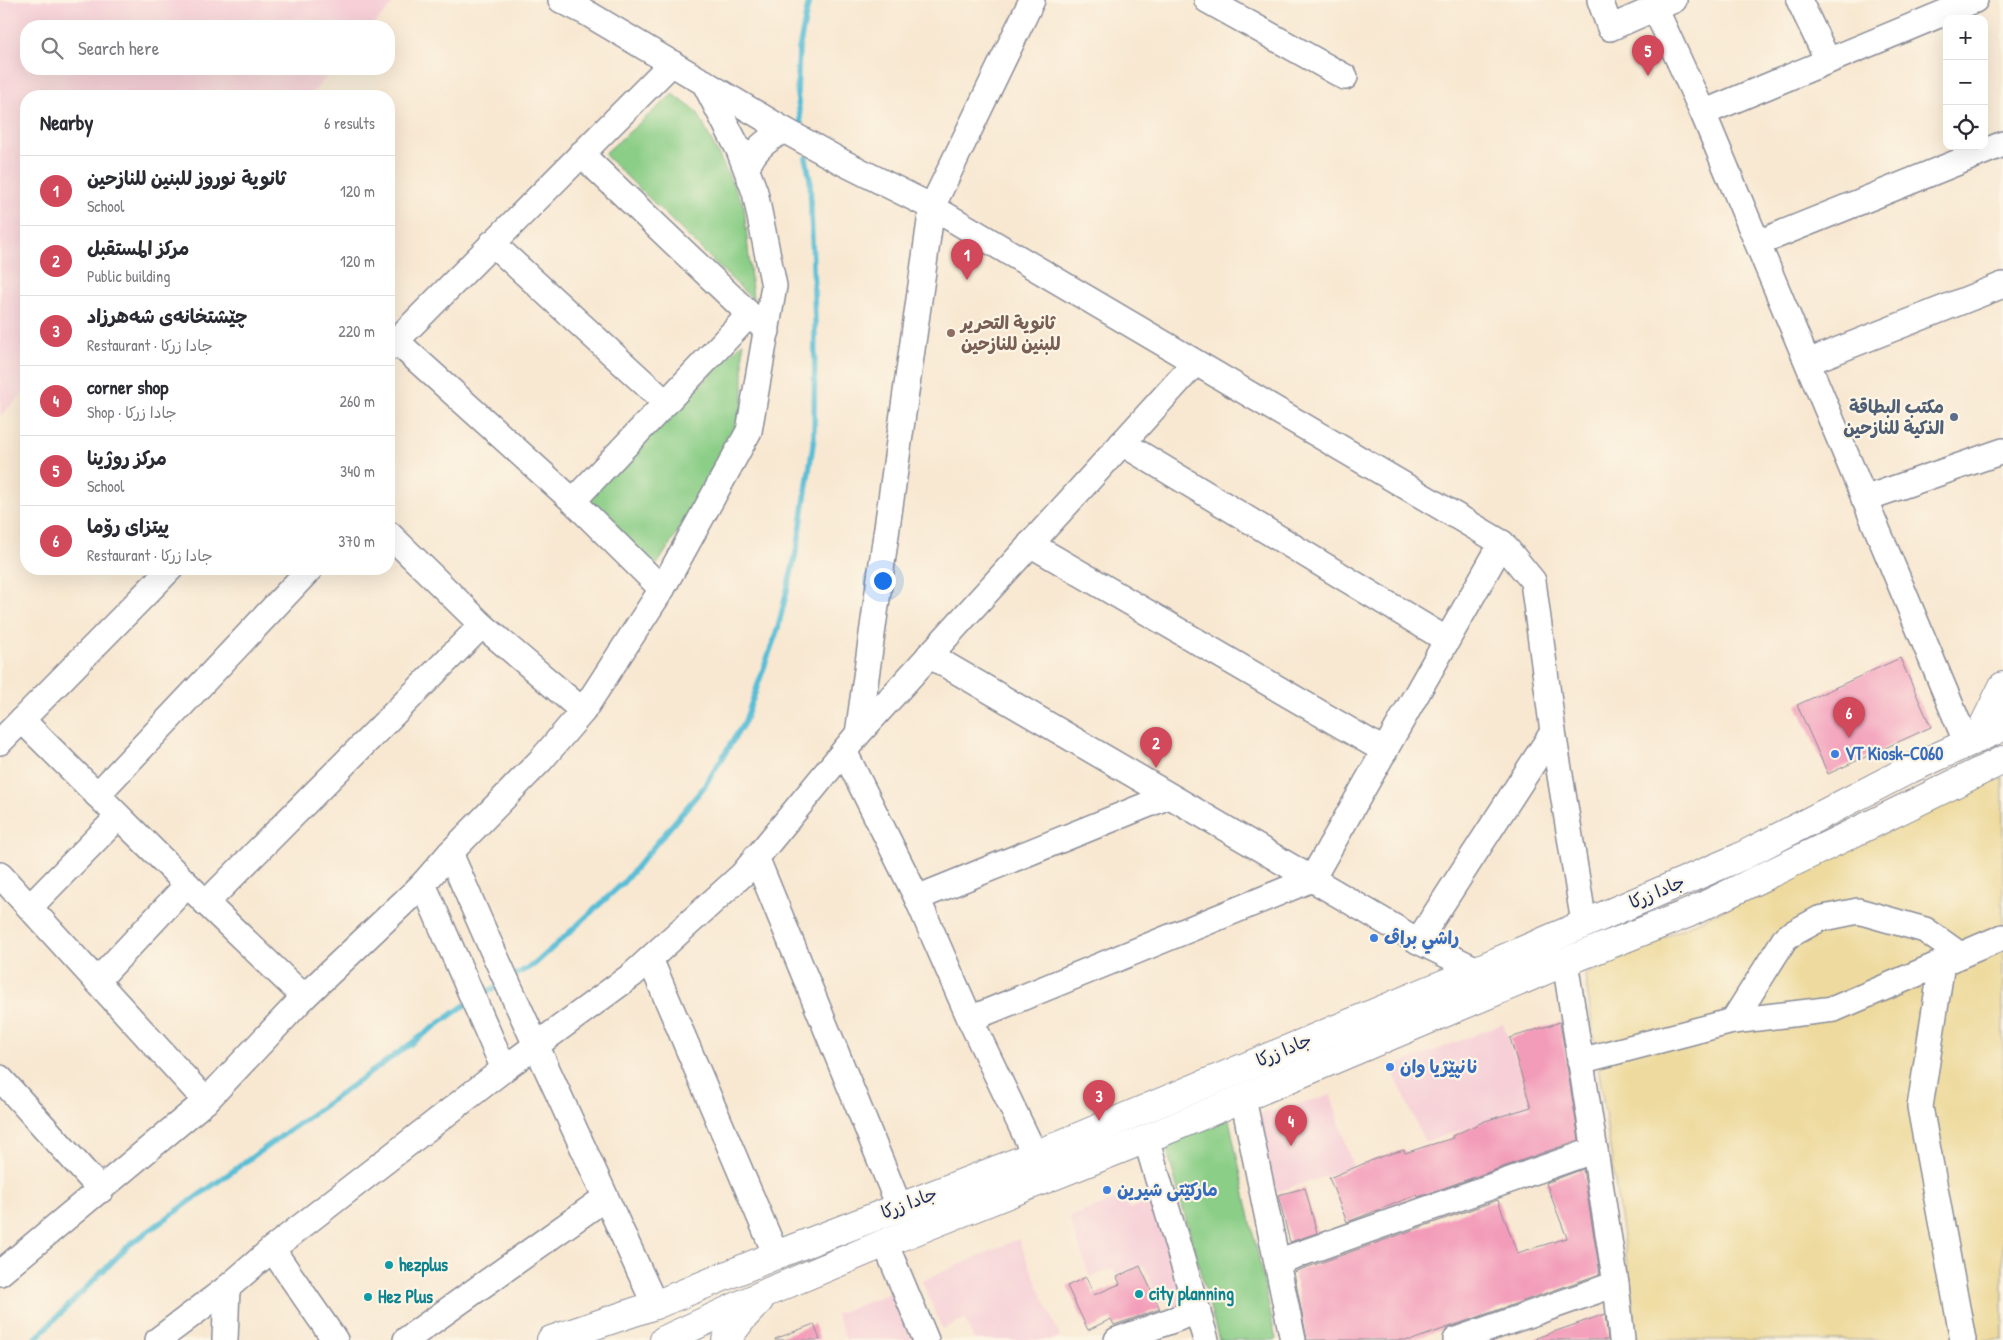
<!DOCTYPE html>
<html lang="en">
<head>
<meta charset="utf-8">
<style>
	:root { --surface:#fff; --page:#f7f7f7; --text:#2b2b33; --muted:#7c7c81; --line:#e1e1e2; --accent:#d1495b }
	body { margin:0; font-family:"Patrick Hand","Playpen Sans Arabic",sans-serif; background:var(--page); color:var(--text) }
	.controls { position:absolute; right:15px; top:15px; display:grid; overflow:hidden; border-radius:10px; box-shadow:0 5px 20px #0002 }
	.controls button { width:45px; height:45px; display:grid; place-items:center; padding:0; border:0; border-bottom:1px solid var(--line); background:var(--surface); color:var(--text); font:25px sans-serif }
	.you { position:absolute; left:882px; top:580px; width:18px; height:18px; margin:-12px; border:4px solid #fff; border-radius:50%; background:#1a73e8; box-shadow:0 0 0 8px #1a73e833 }
	.badge { display:grid; place-items:center; width:32px; height:32px; border-radius:50%; background:var(--accent); color:#fff; font-size:16px; font-weight:700 }
	.pin { position:absolute; translate:-50% -41px; filter:drop-shadow(0 1px 2px #0008) }
	.pin::after { content:''; position:absolute; top:26px; width:18px; height:15px; background:inherit; clip-path:polygon(0 0,100% 0,50% 100%) }
	.list { margin:0; padding:0; list-style:none }
	h2 { display:flex; justify-content:space-between; align-items:center; height:65px; margin:0; padding:0 20px; font-size:21px }
	h2 small { font-size:16px; font-weight:400; color:var(--muted) }
	.list li { display:grid; grid-template-columns:32px 1fr auto; gap:15px; align-items:center; box-sizing:border-box; height:70px; padding:0 20px; border-top:1px solid var(--line) }
	.list b { display:block; font-size:19px; white-space:nowrap }
	.list p { margin:0; font-size:16px; white-space:nowrap; color:var(--muted) }
	.list em { font-size:16px; font-style:normal; color:var(--muted) }
	.icon { flex:none; width:28px; height:28px; fill:none; stroke:currentColor; stroke-width:2; stroke-linecap:round; stroke-linejoin:round }
	.map { position:relative; flex:none; width:2003px; height:1340px; overflow:hidden }
	.search { position:absolute; background:var(--surface); box-shadow:0 5px 20px #0002; left:20px; top:20px; width:375px; height:55px; display:flex; align-items:center; gap:12px; box-sizing:border-box; padding:0 18px; border-radius:20px; color:var(--muted); font-size:19px }
	.panel { position:absolute; background:var(--surface); box-shadow:0 5px 20px #0002; left:20px; top:90px; width:375px; height:485px; border-radius:20px }
	.map>svg:first-child { display:block }
	.built { fill:#f6cfd7 }
	.green { fill:#8bce87; stroke:#537e72 }
	.sand { fill:#eeda9e; stroke:#84847e }
	.lines { fill:none; stroke-linecap:round; stroke-linejoin:round }
	.stream { stroke:#58bed6; stroke-width:5.5 }
	.building { fill:#f39cba }
	.minor-casing { stroke:#8a8c98; stroke-width:28 }
	.major-casing { stroke:#8a8c98; stroke-width:30 }
	.minor { stroke:#fff; stroke-width:25 }
	.major { stroke:#fff; stroke-width:28 }
	.education-dot { fill:#8d6e63; stroke:#fcf5e5; stroke-width:2 }
	.service-dot { fill:#5c6f8a; stroke:#fcf5e5; stroke-width:2 }
	.shop-dot { fill:#3f7fe0; stroke:#fcf5e5; stroke-width:2 }
	.culture-dot { fill:#0f9aa8; stroke:#fcf5e5; stroke-width:2 }
	.labels { text-anchor:middle; stroke-width:4.5; stroke-linejoin:round; paint-order:stroke }
	.education-label { font-size:18px; font-weight:bold; fill:#785e54; stroke:#fcf5e5; text-anchor:start }
	.service-label { font-size:18px; font-weight:bold; fill:#4e5e75; stroke:#fcf5e5; text-anchor:end }
	.shop-label { font-size:18px; font-weight:bold; fill:#366cbe; stroke:#fcf5e5; text-anchor:start }
	.street-label { font-size:18px; fill:#1b2f5e; stroke:#fcf5e5 }
	.culture-label { font-size:18px; font-weight:bold; fill:#0d838f; stroke:#fcf5e5; text-anchor:start }
</style>
</head>
<body>
<div class="map">
<svg width="2003" height="1340" viewBox="0 0 2003 1340">
	<rect width="100%" height="100%" fill="#fcf5e5"/>
	<filter id="ink" filterUnits="userSpaceOnUse"><feTurbulence type="fractalNoise" baseFrequency=".02" numOctaves="2"/><feDisplacementMap in="SourceGraphic" scale="10" xChannelSelector="R" yChannelSelector="G"/><feConvolveMatrix kernelMatrix="1 2 1 2 8 2 1 2 1" color-interpolation-filters="sRGB"/></filter>
	<filter id="wash" filterUnits="userSpaceOnUse"><feTurbulence type="fractalNoise" baseFrequency=".0096" numOctaves="4" result="noise"/><feDisplacementMap in="SourceGraphic" scale="20" xChannelSelector="R" yChannelSelector="G"/><feGaussianBlur stdDeviation="1.12" result="paint"/><feColorMatrix in="noise" values="0 0 0 0 0 0 0 0 0 0 0 0 0 0 0 0 0 1.4 0 .05"/><feComposite in="paint" operator="in"/></filter>
	<g filter="url(#wash)">
		<rect width="100%" height="100%" fill="#f8e8d2"/>
		<!-- built -->
		<g class="built">
			<polygon points="0,0 396,0 373,26 26,26 26,69 334,69 310,96 26,96 26,391 0,416"/>
			<polygon points="1503,1024 1531,1107 1425,1142 1391,1067"/>
			<polygon points="1331,1095 1353,1168 1276,1192 1255,1116"/>
			<polygon points="1124,1197 1129,1209 1154,1200 1192,1302 1175,1309 1171,1298 1158,1303 1144,1265 1116,1275 1114,1269 1090,1277 1069,1217"/>
			<polygon points="1018,1239 1060,1337 1052,1340 974,1340 965,1319 942,1329 922,1281"/>
			<polygon points="896,1291 915,1340 846,1340 836,1314"/>
		</g>
		<!-- green -->
		<g class="green">
			<polygon points="673,94 697,112 744,206 753,300 604,154"/>
			<polygon points="743,342 743,429 653,571 585,500"/>
			<polygon points="1228,1115 1276,1340 1219,1340 1165,1143"/>
		</g>
		<!-- sand -->
		<polygon class="sand" points="2003,777 2003,1340 1638,1340 1585,975"/>
		<g class="lines">
			<!-- stream -->
			<g class="stream">
				<polyline points="801,124 797,94 799,49 809,0"/>
				<polyline points="515,975 535,964 623,883 704,787 745,721 778,628 798,544 814,438 815,322 810,180 806,158"/>
				<polyline points="482,995 498,986"/>
				<polyline points="34,1340 129,1245 465,1005"/>
			</g>
		</g>
		<g id="blocks">
			<!-- building -->
			<g class="building">
				<polygon points="1900,658 1931,727 1828,774 1797,705"/>
				<polygon points="1560,1022 1579,1140 1418,1197 1417,1195 1347,1222 1329,1178 1380,1157 1404,1150 1405,1153 1430,1145 1453,1138 1452,1136 1485,1121 1531,1107 1510,1038"/>
				<polygon points="1583,1169 1600,1274 1412,1340 1307,1340 1294,1272 1498,1200 1517,1253 1567,1238 1546,1183"/>
				<polygon points="1305,1188 1317,1233 1290,1242 1278,1195"/>
				<polygon points="1140,1266 1160,1309 1114,1325 1111,1319 1088,1330 1067,1286 1086,1277 1094,1295 1120,1284 1117,1277"/>
				<polygon points="1605,1314 1608,1340 1536,1340 1536,1338"/>
				<polygon points="814,1324 820,1340 775,1340 775,1339"/>
			</g>
		</g>
	</g>
	<g filter="url(#ink)">
		<use href="#blocks" fill-opacity="0" stroke="#8a8c98" stroke-width="1"/>
		<g class="lines">
			<!-- minor casing -->
			<g class="minor-casing">
				<g id="minor">
					<polyline points="561,0 587,13 784,130 842,162 932,207 1502,543 1533,581 1553,732 1584,923"/>
					<polyline points="1207,0 1345,77"/>
					<polyline points="1600,0 1610,28 1674,0"/>
					<polyline points="1799,0 1828,61"/>
					<polyline points="1655,8 1703,113"/>
					<polyline points="581,154 767,331"/>
					<path d="M747,168C754,149 767,140 784,130"/>
					<polyline points="492,243 666,403"/>
					<polyline points="1758,243 2003,144"/>
					<polyline points="396,341 573,501 662,589"/>
					<polyline points="389,348 672,63"/>
					<polyline points="1808,362 2003,285"/>
					<polyline points="1122,443 1447,640"/>
					<polyline points="1864,499 2003,451"/>
					<polyline points="573,501 749,315"/>
					<polyline points="389,534 482,625 583,711"/>
					<polyline points="1030,544 1385,751"/>
					<polyline points="929,655 1418,941 1477,970"/>
					<polyline points="22,720 206,903 304,997"/>
					<polyline points="858,734 932,207 1032,0"/>
					<polyline points="0,742 170,569"/>
					<polyline points="1967,744 1703,113 1975,0"/>
					<polyline points="844,751 917,898 970,1019 1035,1155"/>
					<polyline points="97,795 310,569"/>
					<polyline points="450,853 487,938 655,1305"/>
					<polyline points="756,857 899,1206"/>
					<polyline points="0,875 206,1101"/>
					<polyline points="423,884 504,1069"/>
					<polyline points="917,898 1169,796"/>
					<polyline points="206,903 482,625"/>
					<polyline points="30,907 118,817"/>
					<polyline points="1418,941 1553,732"/>
					<polyline points="650,959 776,1255"/>
					<polyline points="1565,962 1616,1284 1622,1340"/>
					<polyline points="1942,963 1920,1107 1963,1340"/>
					<polyline points="97,981 187,885"/>
					<polyline points="970,1019 1312,879 1502,543"/>
					<polyline points="1733,1021 1786,937 1819,919 1858,911 1925,930 1960,955"/>
					<polyline points="1580,1061 1733,1021 1834,1009 2003,937"/>
					<polyline points="0,1078 101,1190"/>
					<polyline points="1243,1098 1293,1340"/>
					<polyline points="1146,1139 1206,1340"/>
					<polyline points="885,1243 926,1340"/>
					<polyline points="272,1249 335,1340"/>
					<polyline points="1277,1262 1595,1150"/>
					<polyline points="0,1273 206,1101 304,997 423,884 450,853 541,760 583,711 662,589 749,431 774,286 755,192 739,150 704,82"/>
					<polyline points="158,1340 227,1288 272,1249 504,1069 632,975 743,874 858,734 1195,363"/>
					<polyline points="225,1340 227,1288"/>
					<polyline points="406,1340 605,1198"/>
					<polyline points="1117,1340 1198,1311"/>
					<polyline points="1456,1340 1616,1284"/>
				</g>
			</g>
			<!-- major casing -->
			<g class="major-casing">
				<g id="major">
					<polyline points="1977,739 2003,686"/>
					<polyline points="551,1340 655,1305 776,1255 1035,1155 1477,970 1740,857 1910,769 2003,727"/>
					<polyline points="664,1340 768,1292 885,1243 1146,1139 1565,962 1689,913 2003,760"/>
					<polyline points="726,1340 742,1319 759,1301"/>
				</g>
			</g>
			<!-- minor -->
			<use href="#minor" class="minor"/>
			<!-- major -->
			<use href="#major" class="major"/>
		</g>
	</g>
	<!-- markers -->
	<circle class="education-dot" cx="951" cy="333" r="5"/>
	<circle class="service-dot" cx="1954" cy="417" r="5"/>
	<g class="shop-dot">
		<circle cx="1835" cy="754" r="5"/>
		<circle cx="1374" cy="938" r="5"/>
		<circle cx="1390" cy="1067" r="5"/>
		<circle cx="1107" cy="1190" r="5"/>
	</g>
	<g class="culture-dot">
		<circle cx="389" cy="1265" r="5"/>
		<circle cx="1139" cy="1294" r="5"/>
		<circle cx="368" cy="1297" r="5"/>
	</g>
	<g class="labels">
		<!-- education labels -->
		<g class="education-label">
			<text x="961" y="329">ثانوية التحرير<tspan x="961" dy="21">للبنين للنازحين</tspan></text>
		</g>
		<!-- service labels -->
		<g class="service-label">
			<text x="1944" y="413">مكتب البطاقة<tspan x="1944" dy="21">الذكية للنازحين</tspan></text>
		</g>
		<!-- shop labels -->
		<g class="shop-label">
			<text x="1845" y="760">VT Kiosk-C060</text>
			<text x="1384" y="944">راشي براڤ</text>
			<text x="1400" y="1073">نانپێژیا وان</text>
			<text x="1117" y="1196">مارکێتی شیرین</text>
		</g>
		<!-- street labels -->
		<g class="street-label">
			<text transform="translate(1657 892) rotate(-23)" y="6">جادا زرکا</text>
			<text transform="translate(1284 1050) rotate(-23)" y="6">جادا زرکا</text>
			<text transform="translate(909 1203) rotate(-21)" y="6">جادا زرکا</text>
		</g>
		<!-- culture labels -->
		<g class="culture-label">
			<text x="399" y="1271">hezplus</text>
			<text x="1149" y="1300">city planning</text>
			<text x="378" y="1303">Hez Plus</text>
		</g>
	</g>
</svg>
<div class="controls">
<button>+</button>
<button>−</button>
<button><svg class="icon" aria-label="locate" viewBox="0 0 24 24"><circle cx="12" cy="12" r="6"/><path d="M12 2v4M12 18v4M2 12h4M18 12h4"/></svg></button>
</div>
<div class="you"></div>
<div class="pin badge" style="left:967px;top:280px">1</div>
<div class="pin badge" style="left:1156px;top:768px">2</div>
<div class="pin badge" style="left:1099px;top:1121px">3</div>
<div class="pin badge" style="left:1291px;top:1146px">4</div>
<div class="pin badge" style="left:1648px;top:76px">5</div>
<div class="pin badge" style="left:1849px;top:738px">6</div>
<div class="search"><svg class="icon" aria-label="search" viewBox="0 0 24 24"><circle cx="10" cy="10" r="6"/><path d="M15 15l6 6"/></svg>Search here</div>
<section class="panel">
<h2>Nearby<small>6 results</small></h2>
<ul class="list">
<li><span class="badge">1</span><div><b>ثانوية نوروز للبنين للنازحين</b><p>School</p></div><em>120 m</em></li>
<li><span class="badge">2</span><div><b>مركز المستقبل</b><p>Public building</p></div><em>120 m</em></li>
<li><span class="badge">3</span><div><b>چێشتخانەی شەهرزاد</b><p>Restaurant · جادا زرکا</p></div><em>220 m</em></li>
<li><span class="badge">4</span><div><b>corner shop</b><p>Shop · جادا زرکا</p></div><em>260 m</em></li>
<li><span class="badge">5</span><div><b>مركز روژينا</b><p>School</p></div><em>340 m</em></li>
<li><span class="badge">6</span><div><b>پیتزای رۆما</b><p>Restaurant · جادا زرکا</p></div><em>370 m</em></li>
</ul>
</section>
</div>
</body>
</html>
